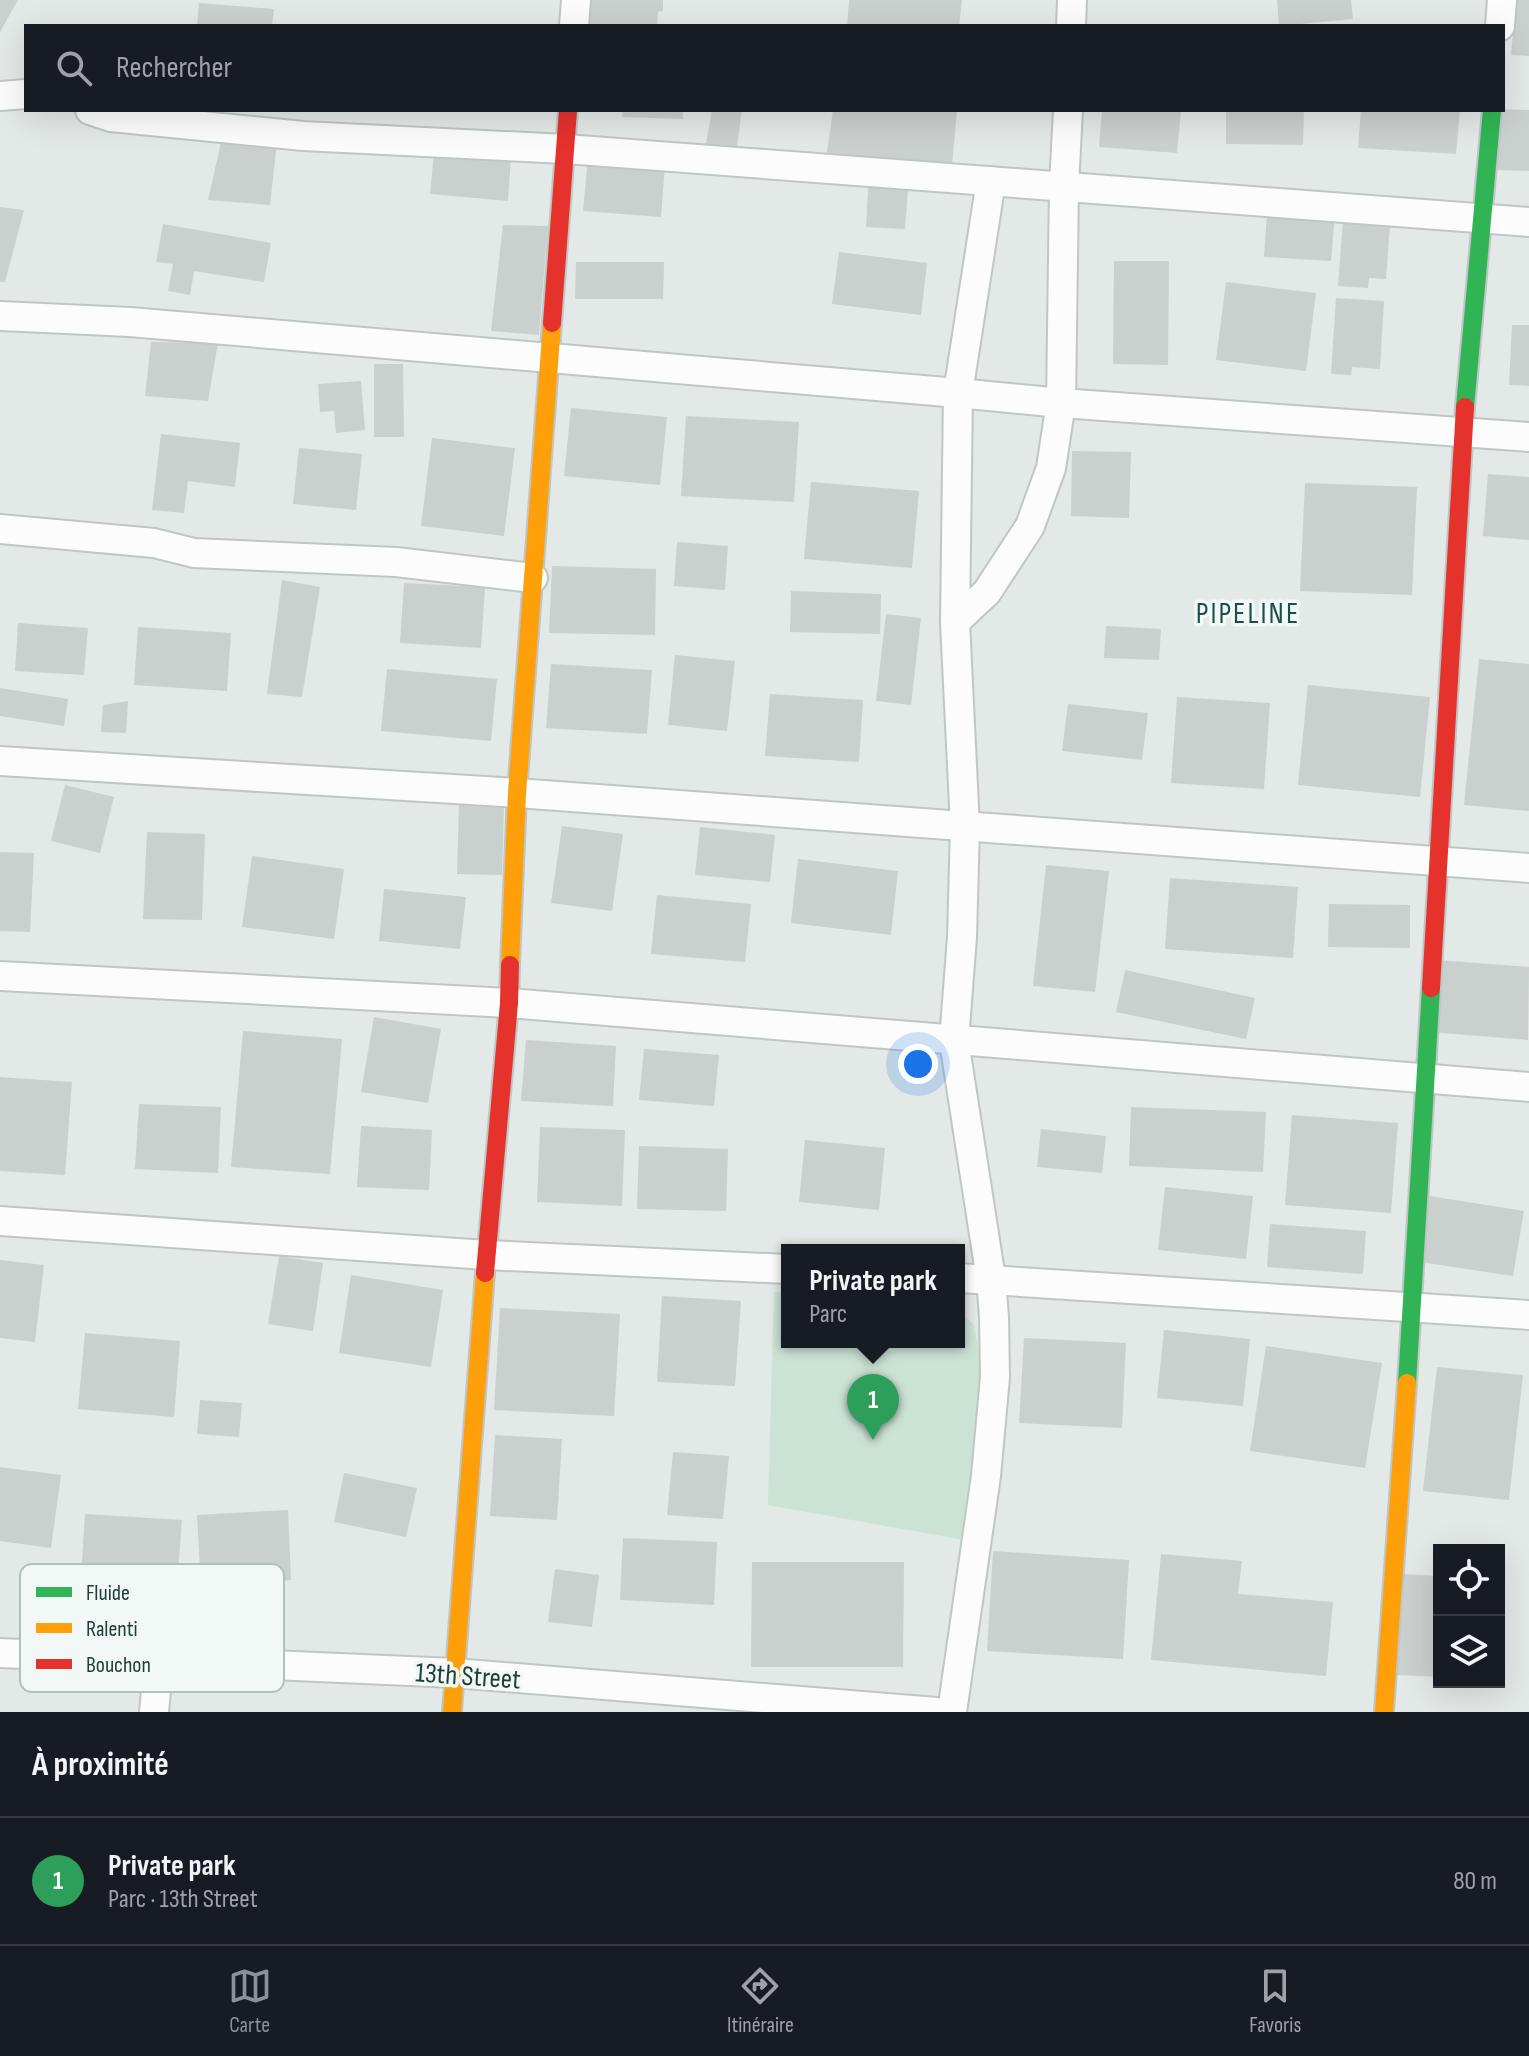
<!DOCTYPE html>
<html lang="fr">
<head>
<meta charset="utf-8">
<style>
	:root { --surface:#171b24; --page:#242831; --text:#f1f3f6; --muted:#9ea1a6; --line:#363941; --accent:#8c9099 }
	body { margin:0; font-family:"Sofia Sans Condensed",sans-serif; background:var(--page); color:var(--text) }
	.controls { position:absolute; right:24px; bottom:24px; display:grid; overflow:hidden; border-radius:0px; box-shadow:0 8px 32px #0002 }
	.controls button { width:72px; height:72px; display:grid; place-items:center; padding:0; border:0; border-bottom:2px solid var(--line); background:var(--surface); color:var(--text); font:40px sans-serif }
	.you { position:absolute; left:918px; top:1064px; width:28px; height:28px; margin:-20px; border:6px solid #fff; border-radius:50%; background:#1a73e8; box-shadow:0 0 0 12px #1a73e833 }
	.badge { display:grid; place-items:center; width:52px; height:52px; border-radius:50%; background:var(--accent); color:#fff; font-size:26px; font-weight:700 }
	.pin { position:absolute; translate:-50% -66px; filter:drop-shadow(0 2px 4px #0008) }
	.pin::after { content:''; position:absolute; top:42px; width:28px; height:24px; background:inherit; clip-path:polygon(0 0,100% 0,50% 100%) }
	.popup { position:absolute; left:781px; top:1244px; width:184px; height:104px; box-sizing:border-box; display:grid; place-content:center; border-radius:0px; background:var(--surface); filter:drop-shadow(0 2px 6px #0005); font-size:26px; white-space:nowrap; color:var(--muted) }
	.popup b { font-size:30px; color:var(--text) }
	.popup::after { content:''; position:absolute; left:50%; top:100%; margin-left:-16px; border:16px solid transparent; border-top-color:var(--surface) }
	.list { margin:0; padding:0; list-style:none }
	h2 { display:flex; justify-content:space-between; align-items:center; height:104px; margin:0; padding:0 32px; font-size:34px }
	h2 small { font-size:26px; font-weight:400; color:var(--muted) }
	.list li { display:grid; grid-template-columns:52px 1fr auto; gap:24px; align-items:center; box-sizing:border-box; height:128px; padding:0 32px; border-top:2px solid var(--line) }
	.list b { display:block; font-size:30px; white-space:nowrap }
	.list p { margin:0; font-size:26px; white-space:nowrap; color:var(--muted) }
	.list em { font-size:26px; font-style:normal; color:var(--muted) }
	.icon { flex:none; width:44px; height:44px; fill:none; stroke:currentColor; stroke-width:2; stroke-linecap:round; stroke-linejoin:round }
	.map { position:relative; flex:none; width:1529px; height:1712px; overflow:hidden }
	.search { position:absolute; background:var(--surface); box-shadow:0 8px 32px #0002; left:24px; right:24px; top:24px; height:88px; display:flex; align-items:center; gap:20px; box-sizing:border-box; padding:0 28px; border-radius:0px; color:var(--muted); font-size:30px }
	.sheet { height:232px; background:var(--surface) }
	nav { display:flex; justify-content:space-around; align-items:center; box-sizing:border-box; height:112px; border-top:2px solid var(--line); background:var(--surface); font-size:22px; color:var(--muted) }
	nav a { display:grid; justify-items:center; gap:4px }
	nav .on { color:var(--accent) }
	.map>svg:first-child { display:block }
	.green { fill:#cbe3d5 }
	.building { fill:#cad0ce }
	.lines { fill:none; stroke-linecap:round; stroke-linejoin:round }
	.street-casing { stroke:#c0c6c4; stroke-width:32 }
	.fast-casing { stroke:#bec7c4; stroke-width:22 }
	.slow-casing { stroke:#bec7c4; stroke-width:22 }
	.jam-casing { stroke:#bec7c4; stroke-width:22 }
	.street { stroke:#fbfcfb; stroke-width:28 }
	.fast { stroke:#30b455; stroke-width:18 }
	.slow { stroke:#ff9f0a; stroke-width:18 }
	.jam { stroke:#e5322d; stroke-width:18 }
	.labels { text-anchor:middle; stroke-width:7; stroke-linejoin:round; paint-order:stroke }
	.street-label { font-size:28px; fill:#203d39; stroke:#f1f8f6 }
	.neighbourhood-label { font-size:30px; letter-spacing:2px; fill:#1b504a; stroke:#f1f8f6 }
	.key { fill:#f1f8f6; stroke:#b2c0bd; stroke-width:2 }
	.key-label { font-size:22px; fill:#203d39 }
</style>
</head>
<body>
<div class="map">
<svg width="1529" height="1712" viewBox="0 0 1529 1712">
	<rect width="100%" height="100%" fill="#e3e9e7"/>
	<!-- green -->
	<polygon class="green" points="774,1292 787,1293 787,1342 959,1342 959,1310 974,1325 983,1374 964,1540 768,1505"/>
	<!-- building -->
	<g class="building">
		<polygon points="0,0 18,0 0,32"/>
		<polygon points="591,0 663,0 663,11 658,12 657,26 589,26"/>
		<polygon points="849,0 962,0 959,26 847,26"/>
		<polygon points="1277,0 1351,0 1353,19 1279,26"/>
		<polygon points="1516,0 1529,0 1529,56 1511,55"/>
		<polygon points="199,3 274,9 272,26 197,26"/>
		<polygon points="1503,109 1529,110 1529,171 1497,170"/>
		<polygon points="623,110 683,110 683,119 622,117"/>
		<polygon points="712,110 742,110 736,153 705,149"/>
		<polygon points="833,110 957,110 952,165 826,159"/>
		<polygon points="1102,110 1181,110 1177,153 1099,147"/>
		<polygon points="1226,110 1304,110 1303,145 1226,144"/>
		<polygon points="1361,110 1460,110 1456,154 1358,148"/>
		<polygon points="221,142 277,143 270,205 208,200"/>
		<polygon points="434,153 511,157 508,201 430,194"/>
		<polygon points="588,158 665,165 661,217 583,211"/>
		<polygon points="869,174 909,176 905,229 866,227"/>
		<polygon points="1268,199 1336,203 1331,261 1264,257"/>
		<polygon points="0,207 24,210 5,282 0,282"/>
		<polygon points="1344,207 1391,211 1386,279 1369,278 1368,288 1338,286"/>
		<polygon points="163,224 271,243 264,282 194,271 190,295 168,291 173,264 156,262"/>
		<polygon points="503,225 548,226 539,335 491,331"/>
		<polygon points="839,252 927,263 921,315 832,304"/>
		<polygon points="1114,261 1169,261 1168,365 1113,364"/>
		<polygon points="576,262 664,262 663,299 575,299"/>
		<polygon points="1226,282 1316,293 1306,371 1216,360"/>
		<polygon points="1336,298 1384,301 1380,369 1352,367 1351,375 1331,374"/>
		<polygon points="1512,325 1529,325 1529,386 1509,385"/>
		<polygon points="151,342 218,343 208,401 145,396"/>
		<polygon points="374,364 403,364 404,437 374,437"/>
		<polygon points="361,381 365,430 336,433 334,411 320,412 318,384"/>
		<polygon points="571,408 667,417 660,485 564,476"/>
		<polygon points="686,416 799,422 794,502 681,496"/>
		<polygon points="161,434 240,443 235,487 188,481 184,513 152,510"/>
		<polygon points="432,438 515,448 504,536 421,526"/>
		<polygon points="299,448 362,454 356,510 293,504"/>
		<polygon points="1072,451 1131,452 1129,518 1071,516"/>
		<polygon points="1488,474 1529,477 1529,540 1483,536"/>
		<polygon points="811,482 919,491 912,568 804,559"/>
		<polygon points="1305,483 1417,487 1412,595 1300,591"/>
		<polygon points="677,542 728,546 725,590 674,586"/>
		<polygon points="552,566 656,569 655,635 549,633"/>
		<polygon points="282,580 320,587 302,697 267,694"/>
		<polygon points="404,583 485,587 481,648 400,643"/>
		<polygon points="791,591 881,594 880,634 790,632"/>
		<polygon points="886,614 921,618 911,705 876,701"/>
		<polygon points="18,623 88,628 84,675 15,671"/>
		<polygon points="1106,626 1161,629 1159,660 1104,658"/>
		<polygon points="138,627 231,633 227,691 134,685"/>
		<polygon points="675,655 735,661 727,731 668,725"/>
		<polygon points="1479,659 1529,664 1529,811 1464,805"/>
		<polygon points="551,664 652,670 647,734 546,728"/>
		<polygon points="387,669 497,679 491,741 381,731"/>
		<polygon points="1308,685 1430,697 1420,797 1298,785"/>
		<polygon points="0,688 68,699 64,726 0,716"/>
		<polygon points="770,694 863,700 859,762 765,756"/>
		<polygon points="1177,697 1270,703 1264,789 1171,783"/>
		<polygon points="128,701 126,733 101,732 103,705"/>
		<polygon points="1068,704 1148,713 1142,760 1062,751"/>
		<polygon points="65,785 114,797 100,853 51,841"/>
		<polygon points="459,804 504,804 502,875 457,874"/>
		<polygon points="562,826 623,834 612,911 551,903"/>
		<polygon points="700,827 775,835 770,882 695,875"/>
		<polygon points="147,832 205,834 202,920 143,919"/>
		<polygon points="0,852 34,853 30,932 0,931"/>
		<polygon points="252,856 344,869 334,939 242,927"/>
		<polygon points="798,859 898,871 891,935 791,923"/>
		<polygon points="1046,865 1109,871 1095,992 1033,986"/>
		<polygon points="1170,878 1298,887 1293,958 1165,949"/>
		<polygon points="384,889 466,897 460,949 379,941"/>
		<polygon points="657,895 751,904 745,962 651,954"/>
		<polygon points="1329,904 1410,905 1410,948 1328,947"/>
		<polygon points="1437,960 1529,967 1528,1040 1430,1032"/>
		<polygon points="1125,970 1255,998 1246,1039 1116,1012"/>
		<polygon points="374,1017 441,1029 428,1103 361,1092"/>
		<polygon points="243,1031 342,1039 330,1174 231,1167"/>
		<polygon points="526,1040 616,1046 613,1106 521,1101"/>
		<polygon points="644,1049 719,1055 714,1106 639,1100"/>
		<polygon points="0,1077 72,1082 65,1175 0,1171"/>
		<polygon points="139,1104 221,1107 218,1173 135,1169"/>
		<polygon points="1131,1107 1266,1112 1263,1172 1129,1166"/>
		<polygon points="1292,1115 1398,1123 1391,1213 1285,1205"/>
		<polygon points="361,1126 432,1130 429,1190 357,1187"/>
		<polygon points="540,1127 625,1130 622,1206 537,1202"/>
		<polygon points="1041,1129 1106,1136 1102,1173 1037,1167"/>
		<polygon points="805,1140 885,1148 879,1210 799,1202"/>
		<polygon points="639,1146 728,1149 726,1211 637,1209"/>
		<polygon points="1165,1187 1253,1196 1246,1259 1158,1250"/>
		<polygon points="1430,1196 1524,1211 1513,1276 1420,1262"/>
		<polygon points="1270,1224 1366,1231 1363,1274 1267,1267"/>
		<polygon points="279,1256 323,1263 313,1331 268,1324"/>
		<polygon points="0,1260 44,1265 35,1342 0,1338"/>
		<polygon points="351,1275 443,1290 431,1367 339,1353"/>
		<polygon points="662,1296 741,1301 735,1386 657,1382"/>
		<polygon points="500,1308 620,1314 614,1416 494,1410"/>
		<polygon points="1164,1330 1250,1339 1243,1406 1157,1398"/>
		<polygon points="85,1333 180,1341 174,1417 78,1409"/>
		<polygon points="1024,1338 1126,1343 1122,1428 1019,1423"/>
		<polygon points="1266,1346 1382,1363 1365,1468 1250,1451"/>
		<polygon points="1437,1367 1523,1375 1509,1500 1423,1491"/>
		<polygon points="200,1400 242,1403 239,1437 197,1434"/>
		<polygon points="495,1435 562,1439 557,1520 490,1516"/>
		<polygon points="673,1452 729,1456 723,1519 667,1515"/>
		<polygon points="0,1467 61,1475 51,1548 0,1541"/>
		<polygon points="344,1473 417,1488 406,1537 334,1522"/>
		<polygon points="288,1510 291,1580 201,1586 197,1515"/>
		<polygon points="85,1514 182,1520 175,1612 79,1606"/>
		<polygon points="623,1538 717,1542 714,1605 620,1600"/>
		<polygon points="993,1551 1129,1560 1123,1659 987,1651"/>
		<polygon points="1161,1554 1242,1561 1238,1594 1333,1602 1326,1676 1151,1660"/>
		<polygon points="752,1562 904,1562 903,1667 751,1667"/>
		<polygon points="555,1569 599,1575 592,1627 548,1622"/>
		<polygon points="1402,1574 1439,1576 1439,1677 1396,1675"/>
	</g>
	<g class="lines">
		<!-- street casing -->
		<g class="street-casing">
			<g id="street">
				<polyline points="574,26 576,0"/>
				<polyline points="1071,26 1072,0"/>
				<polyline points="1500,26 1502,0"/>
				<polyline points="0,96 26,94"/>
				<polyline points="90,110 111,117 303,136 566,149 1529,222"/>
				<polyline points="0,316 130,322 958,393 1061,403 1529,437"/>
				<polyline points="0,529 154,543 194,553 396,562 533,578"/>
				<polyline points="955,622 987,592 1030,526 1051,468 1061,403 1064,186 1068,110"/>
				<polyline points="0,761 517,793 1529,868"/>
				<polyline points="0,976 509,1003 1529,1087"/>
				<polyline points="0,1221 486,1255 787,1269"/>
				<polyline points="959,1278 1529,1315"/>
				<polyline points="0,1653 455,1673 936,1712"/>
				<polyline points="154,1712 159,1659"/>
				<polyline points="952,1712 986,1476 995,1377 994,1317 991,1279 954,1041 962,937 965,827 955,622 958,393 991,181"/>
			</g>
		</g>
		<!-- fast casing -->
		<g class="fast-casing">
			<g id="fast">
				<polyline points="1465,407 1492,110"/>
				<polyline points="1407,1383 1431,988"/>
			</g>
		</g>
		<!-- slow casing -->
		<g class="slow-casing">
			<g id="slow">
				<polyline points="510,965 517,793 552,323"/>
				<polyline points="452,1712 485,1273"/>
				<polyline points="1384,1712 1407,1383"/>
			</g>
		</g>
		<!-- jam casing -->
		<g class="jam-casing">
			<g id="jam">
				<polyline points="552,323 568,110"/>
				<polyline points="1431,988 1465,407"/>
				<polyline points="485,1273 509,1003 510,965"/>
			</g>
		</g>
		<!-- street -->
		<use href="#street" class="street"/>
		<!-- fast -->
		<use href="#fast" class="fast"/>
		<!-- slow -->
		<use href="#slow" class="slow"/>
		<!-- jam -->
		<use href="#jam" class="jam"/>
	</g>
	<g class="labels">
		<!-- street labels -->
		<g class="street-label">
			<text transform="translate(468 1675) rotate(4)" y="10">13th Street</text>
		</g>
		<!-- neighbourhood labels -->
		<g class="neighbourhood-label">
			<text x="1248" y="623">PIPELINE</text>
		</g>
	</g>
	<!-- legend -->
	<rect x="20" y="1564" width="264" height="128" rx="12" class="key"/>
	<rect x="36" y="1587" width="36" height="10" fill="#30b455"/>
	<rect x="36" y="1623" width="36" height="10" fill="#ff9f0a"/>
	<rect x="36" y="1659" width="36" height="10" fill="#e5322d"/>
	<g class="key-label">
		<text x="86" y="1600">Fluide</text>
		<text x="86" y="1636">Ralenti</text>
		<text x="86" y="1672">Bouchon</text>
	</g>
</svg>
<div class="controls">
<button><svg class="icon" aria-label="locate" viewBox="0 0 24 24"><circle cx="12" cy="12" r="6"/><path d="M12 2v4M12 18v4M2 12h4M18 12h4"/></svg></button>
<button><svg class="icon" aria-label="layers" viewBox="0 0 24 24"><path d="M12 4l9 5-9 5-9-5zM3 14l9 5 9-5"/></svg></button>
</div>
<div class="you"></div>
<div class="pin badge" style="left:873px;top:1440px;background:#2e9e5b">1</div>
<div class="popup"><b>Private park</b>Parc</div>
<div class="search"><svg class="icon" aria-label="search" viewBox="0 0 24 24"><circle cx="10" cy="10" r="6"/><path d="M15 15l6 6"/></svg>Rechercher</div>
</div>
<section class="sheet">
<h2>À proximité<small></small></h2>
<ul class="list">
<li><span class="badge" style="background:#2e9e5b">1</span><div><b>Private park</b><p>Parc · 13th Street</p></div><em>80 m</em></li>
</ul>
</section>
<nav>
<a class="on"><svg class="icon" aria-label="map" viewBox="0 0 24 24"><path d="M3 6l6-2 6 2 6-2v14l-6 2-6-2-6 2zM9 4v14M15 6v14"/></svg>Carte</a>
<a><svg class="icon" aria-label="directions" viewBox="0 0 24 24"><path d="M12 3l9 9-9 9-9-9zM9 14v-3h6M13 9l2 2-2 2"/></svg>Itinéraire</a>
<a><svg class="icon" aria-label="saved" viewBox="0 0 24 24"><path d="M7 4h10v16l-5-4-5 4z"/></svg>Favoris</a>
</nav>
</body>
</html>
